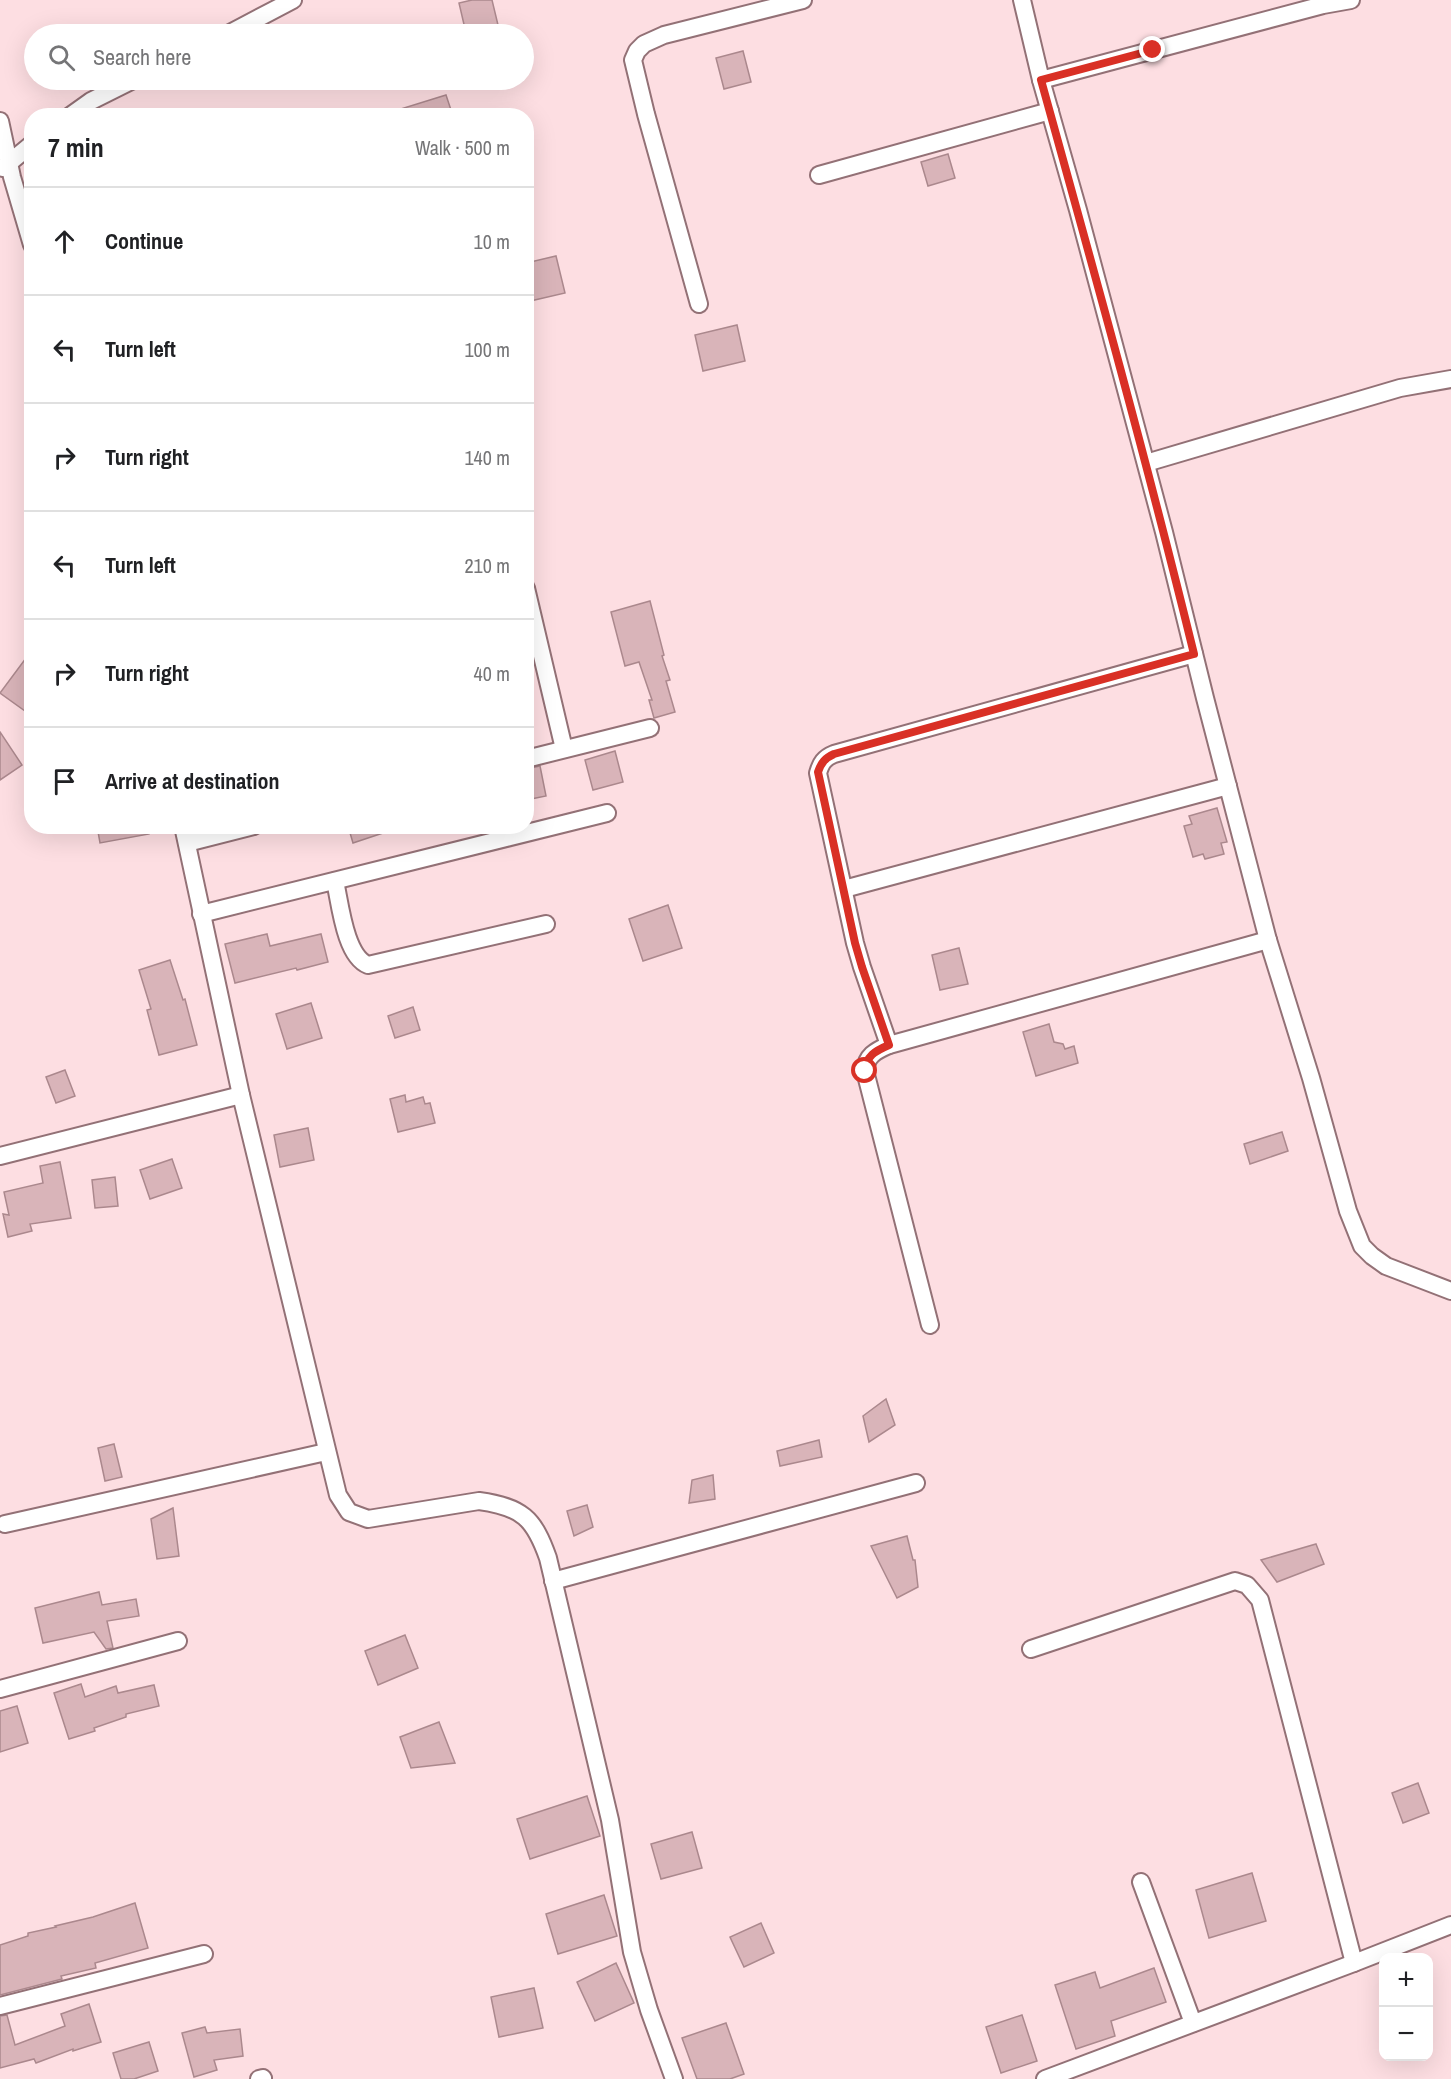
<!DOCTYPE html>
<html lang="en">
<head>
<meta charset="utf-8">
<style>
	:root { --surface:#fff; --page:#f2f2f2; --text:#202124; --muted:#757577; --line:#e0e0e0 }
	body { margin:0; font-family:"Archivo Narrow",sans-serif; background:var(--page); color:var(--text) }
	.controls { position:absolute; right:18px; bottom:18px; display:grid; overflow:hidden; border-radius:12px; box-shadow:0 6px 24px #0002 }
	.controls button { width:54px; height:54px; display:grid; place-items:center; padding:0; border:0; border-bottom:2px solid var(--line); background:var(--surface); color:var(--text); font:30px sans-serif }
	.stop { position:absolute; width:18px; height:18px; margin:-14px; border:4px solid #d93025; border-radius:50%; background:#fff }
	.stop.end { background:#d93025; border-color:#fff; box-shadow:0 2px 6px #0008 }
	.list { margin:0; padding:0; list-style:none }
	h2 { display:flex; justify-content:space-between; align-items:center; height:78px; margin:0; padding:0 24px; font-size:26px }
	h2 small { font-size:20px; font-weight:400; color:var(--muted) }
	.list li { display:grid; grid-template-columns:39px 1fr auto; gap:18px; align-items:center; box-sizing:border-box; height:108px; padding:0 24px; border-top:2px solid var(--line) }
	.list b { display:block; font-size:22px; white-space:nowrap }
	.list em { font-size:20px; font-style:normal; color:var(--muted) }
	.icon { flex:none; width:33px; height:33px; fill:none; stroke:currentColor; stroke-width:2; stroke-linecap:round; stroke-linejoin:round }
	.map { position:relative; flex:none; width:1451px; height:2079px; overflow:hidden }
	.search { position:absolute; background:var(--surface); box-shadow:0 6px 24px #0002; left:24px; top:24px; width:510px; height:66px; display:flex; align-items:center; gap:15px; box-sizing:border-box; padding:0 21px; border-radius:33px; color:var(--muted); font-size:22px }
	.panel { position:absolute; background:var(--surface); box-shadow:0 6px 24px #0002; left:24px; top:108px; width:510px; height:726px; border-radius:24px }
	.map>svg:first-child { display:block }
	.building { fill:#d9b4b9; stroke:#ab888d; stroke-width:1.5 }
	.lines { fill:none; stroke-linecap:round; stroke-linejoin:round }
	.street-casing { stroke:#937176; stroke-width:20 }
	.street { stroke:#fff; stroke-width:16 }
	.route { stroke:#d93025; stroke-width:8 }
</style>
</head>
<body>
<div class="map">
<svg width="1451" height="2079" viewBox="0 0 1451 2079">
	<rect width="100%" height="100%" fill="#fddee2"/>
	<!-- building -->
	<g class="building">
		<polygon points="472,0 492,0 498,25 466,33 459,3"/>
		<polygon points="743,51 751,82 724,89 716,58"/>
		<polygon points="446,95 453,116 391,116 391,112"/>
		<polygon points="948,154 955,178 928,186 921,162"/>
		<polygon points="556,256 565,293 526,302 526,263"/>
		<polygon points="737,325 745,361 703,371 695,335"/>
		<polygon points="650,601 664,655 662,656 670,680 666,681 675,712 654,718 649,700 652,700 639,662 625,666 611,612"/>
		<polygon points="32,650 32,702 25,711 0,693"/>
		<polygon points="0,732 22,765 0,780"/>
		<polygon points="615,751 623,782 593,790 585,760"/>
		<polygon points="540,766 546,796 526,800 526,769"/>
		<polygon points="1217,808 1227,842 1221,843 1224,854 1205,859 1203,854 1193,857 1184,826 1192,824 1189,816"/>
		<polygon points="97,826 148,826 149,834 100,843"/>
		<polygon points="348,826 394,826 395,829 353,843"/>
		<polygon points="668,905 682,948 643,961 629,919"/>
		<polygon points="267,934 270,946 321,934 328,962 297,970 296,968 235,983 225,944"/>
		<polygon points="959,948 968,984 940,990 932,955"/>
		<polygon points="170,960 183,1000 185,999 197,1045 159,1055 147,1010 151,1009 139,970"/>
		<polygon points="311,1003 322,1038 287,1049 276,1014"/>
		<polygon points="413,1007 420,1030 395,1038 388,1016"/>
		<polygon points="1049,1024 1054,1042 1063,1044 1065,1049 1074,1046 1078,1063 1036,1076 1023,1032"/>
		<polygon points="65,1070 75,1096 56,1103 46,1077"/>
		<polygon points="405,1095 406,1102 423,1097 425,1104 430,1103 435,1123 398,1132 390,1099"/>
		<polygon points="308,1128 314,1160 280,1167 274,1135"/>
		<polygon points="1282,1132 1288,1151 1250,1164 1244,1144"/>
		<polygon points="172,1159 182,1188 150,1199 140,1170"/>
		<polygon points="60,1162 71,1218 30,1224 32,1231 8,1237 3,1214 9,1215 4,1192 43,1183 40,1166"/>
		<polygon points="115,1177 118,1206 95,1208 92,1180"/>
		<polygon points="886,1399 895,1425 869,1442 863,1416"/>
		<polygon points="819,1440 822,1457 780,1466 777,1451"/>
		<polygon points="114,1444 122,1477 105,1481 98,1448"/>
		<polygon points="713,1475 715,1499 689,1503 692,1480"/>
		<polygon points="587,1505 593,1527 574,1536 567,1511"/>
		<polygon points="173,1508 179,1556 157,1559 151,1519"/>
		<polygon points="907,1536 913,1560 915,1560 918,1587 897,1598 871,1546"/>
		<polygon points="1316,1544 1324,1564 1277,1582 1261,1560"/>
		<polygon points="99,1592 102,1605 136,1599 139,1616 107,1621 113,1648 106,1649 94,1632 43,1643 35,1608"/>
		<polygon points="405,1635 418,1668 378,1685 365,1651"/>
		<polygon points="81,1684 85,1697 116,1686 118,1693 154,1685 159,1706 126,1714 126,1717 94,1728 95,1731 69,1739 54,1693"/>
		<polygon points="17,1706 28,1743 0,1752 0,1711"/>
		<polygon points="439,1722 455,1763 411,1768 400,1737"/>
		<polygon points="1418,1783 1429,1813 1403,1823 1392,1793"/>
		<polygon points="587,1796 600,1836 530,1859 517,1819"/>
		<polygon points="692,1832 702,1868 661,1879 651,1844"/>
		<polygon points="1252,1873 1266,1921 1209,1938 1196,1890"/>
		<polygon points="604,1895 617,1936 558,1954 546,1914"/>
		<polygon points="135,1903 148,1948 95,1963 96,1968 61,1976 62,1979 0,1995 0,1945 28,1936 28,1933 56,1927 55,1926 93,1917"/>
		<polygon points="761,1923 774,1953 744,1967 730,1937"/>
		<polygon points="616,1963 634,2003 595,2021 577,1982"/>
		<polygon points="1154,1968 1166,2002 1111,2021 1115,2036 1076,2049 1055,1985 1095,1972 1100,1988"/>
		<polygon points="534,1988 543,2028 499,2037 491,1997"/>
		<polygon points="89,2004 101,2042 73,2051 73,2049 36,2063 34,2059 0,2068 0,2016 7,2015 15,2045 65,2026 61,2014"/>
		<polygon points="1022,2015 1037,2061 1001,2073 986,2027"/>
		<polygon points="726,2023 744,2074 730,2079 697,2079 682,2038"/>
		<polygon points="205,2027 207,2033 240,2029 243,2056 214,2060 217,2070 194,2077 182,2033"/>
		<polygon points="149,2042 158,2071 134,2079 121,2079 113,2053"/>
	</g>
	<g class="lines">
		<!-- street casing -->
		<g class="street-casing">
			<g id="street">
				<polyline points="1022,0 1041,80 1078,210 1164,532 1205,698 1268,940 1311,1078 1348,1211 1362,1246 1372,1256 1386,1266 1451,1291"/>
				<polyline points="228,34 293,0"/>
				<polyline points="1041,80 1323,5 1351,0"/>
				<polyline points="70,116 91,101 133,80"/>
				<polyline points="0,121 12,177 32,245"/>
				<polyline points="3,168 32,144"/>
				<polyline points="819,175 1050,111"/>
				<polyline points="699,304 646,114 633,60 637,51 644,44 664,35 803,0"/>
				<polyline points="1146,463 1400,388 1451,379"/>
				<polyline points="526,588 564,749"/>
				<polyline points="526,759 650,728"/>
				<path d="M183,826L241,1095L338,1495L349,1512L368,1519L479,1501C522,1507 534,1518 548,1558L610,1820L632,1952L649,2010L674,2079"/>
				<polyline points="187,843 254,826"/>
				<path d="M335,881C340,903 345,956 368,965L546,924"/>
				<polyline points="844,889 1228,786"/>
				<polyline points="201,914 607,813"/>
				<path d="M889,1045L862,967L855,943L818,773C821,763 824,758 834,754L1194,654"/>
				<polyline points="0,1156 241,1095"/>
				<path d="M930,1325L865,1071C866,1056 875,1051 889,1045L1268,940"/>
				<polyline points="5,1524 326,1452"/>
				<polyline points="553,1581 916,1483"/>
				<polyline points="1031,1649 1235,1581 1247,1585 1260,1600 1354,1963"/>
				<polyline points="0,1689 178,1641"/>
				<polyline points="1141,1882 1193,2023"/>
				<polyline points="0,2006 204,1954"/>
				<polyline points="259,2079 263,2078"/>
				<polyline points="1045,2079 1354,1963 1451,1925"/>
			</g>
		</g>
		<!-- street -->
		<use href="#street" class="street"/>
	</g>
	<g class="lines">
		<!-- route -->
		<path class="route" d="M865,1071C866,1056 875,1051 889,1045L862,967L855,943L818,772C821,763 825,758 834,754L1194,654C1147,462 1094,271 1041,80L1153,50"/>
	</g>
</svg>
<div class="controls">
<button>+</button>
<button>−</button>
</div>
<div class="stop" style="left:865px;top:1071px"></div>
<div class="stop end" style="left:1153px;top:50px"></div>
<div class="search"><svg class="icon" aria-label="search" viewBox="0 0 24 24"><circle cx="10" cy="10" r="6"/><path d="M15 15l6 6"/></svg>Search here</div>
<section class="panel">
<h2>7 min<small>Walk · 500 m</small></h2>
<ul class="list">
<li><svg class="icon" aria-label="ahead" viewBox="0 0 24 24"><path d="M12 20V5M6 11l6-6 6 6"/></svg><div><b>Continue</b></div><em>10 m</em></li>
<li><svg class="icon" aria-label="left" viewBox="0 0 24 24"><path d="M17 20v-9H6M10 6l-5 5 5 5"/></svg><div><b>Turn left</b></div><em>100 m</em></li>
<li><svg class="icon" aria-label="right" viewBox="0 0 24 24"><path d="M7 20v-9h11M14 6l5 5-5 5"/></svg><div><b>Turn right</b></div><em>140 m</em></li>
<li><svg class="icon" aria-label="left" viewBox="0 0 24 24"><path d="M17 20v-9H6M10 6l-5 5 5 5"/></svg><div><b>Turn left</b></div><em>210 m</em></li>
<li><svg class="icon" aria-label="right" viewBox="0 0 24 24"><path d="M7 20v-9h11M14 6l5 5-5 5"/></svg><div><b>Turn right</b></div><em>40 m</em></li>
<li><svg class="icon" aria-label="arrive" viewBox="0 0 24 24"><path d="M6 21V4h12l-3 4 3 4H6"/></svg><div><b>Arrive at destination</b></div></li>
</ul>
</section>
</div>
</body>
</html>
